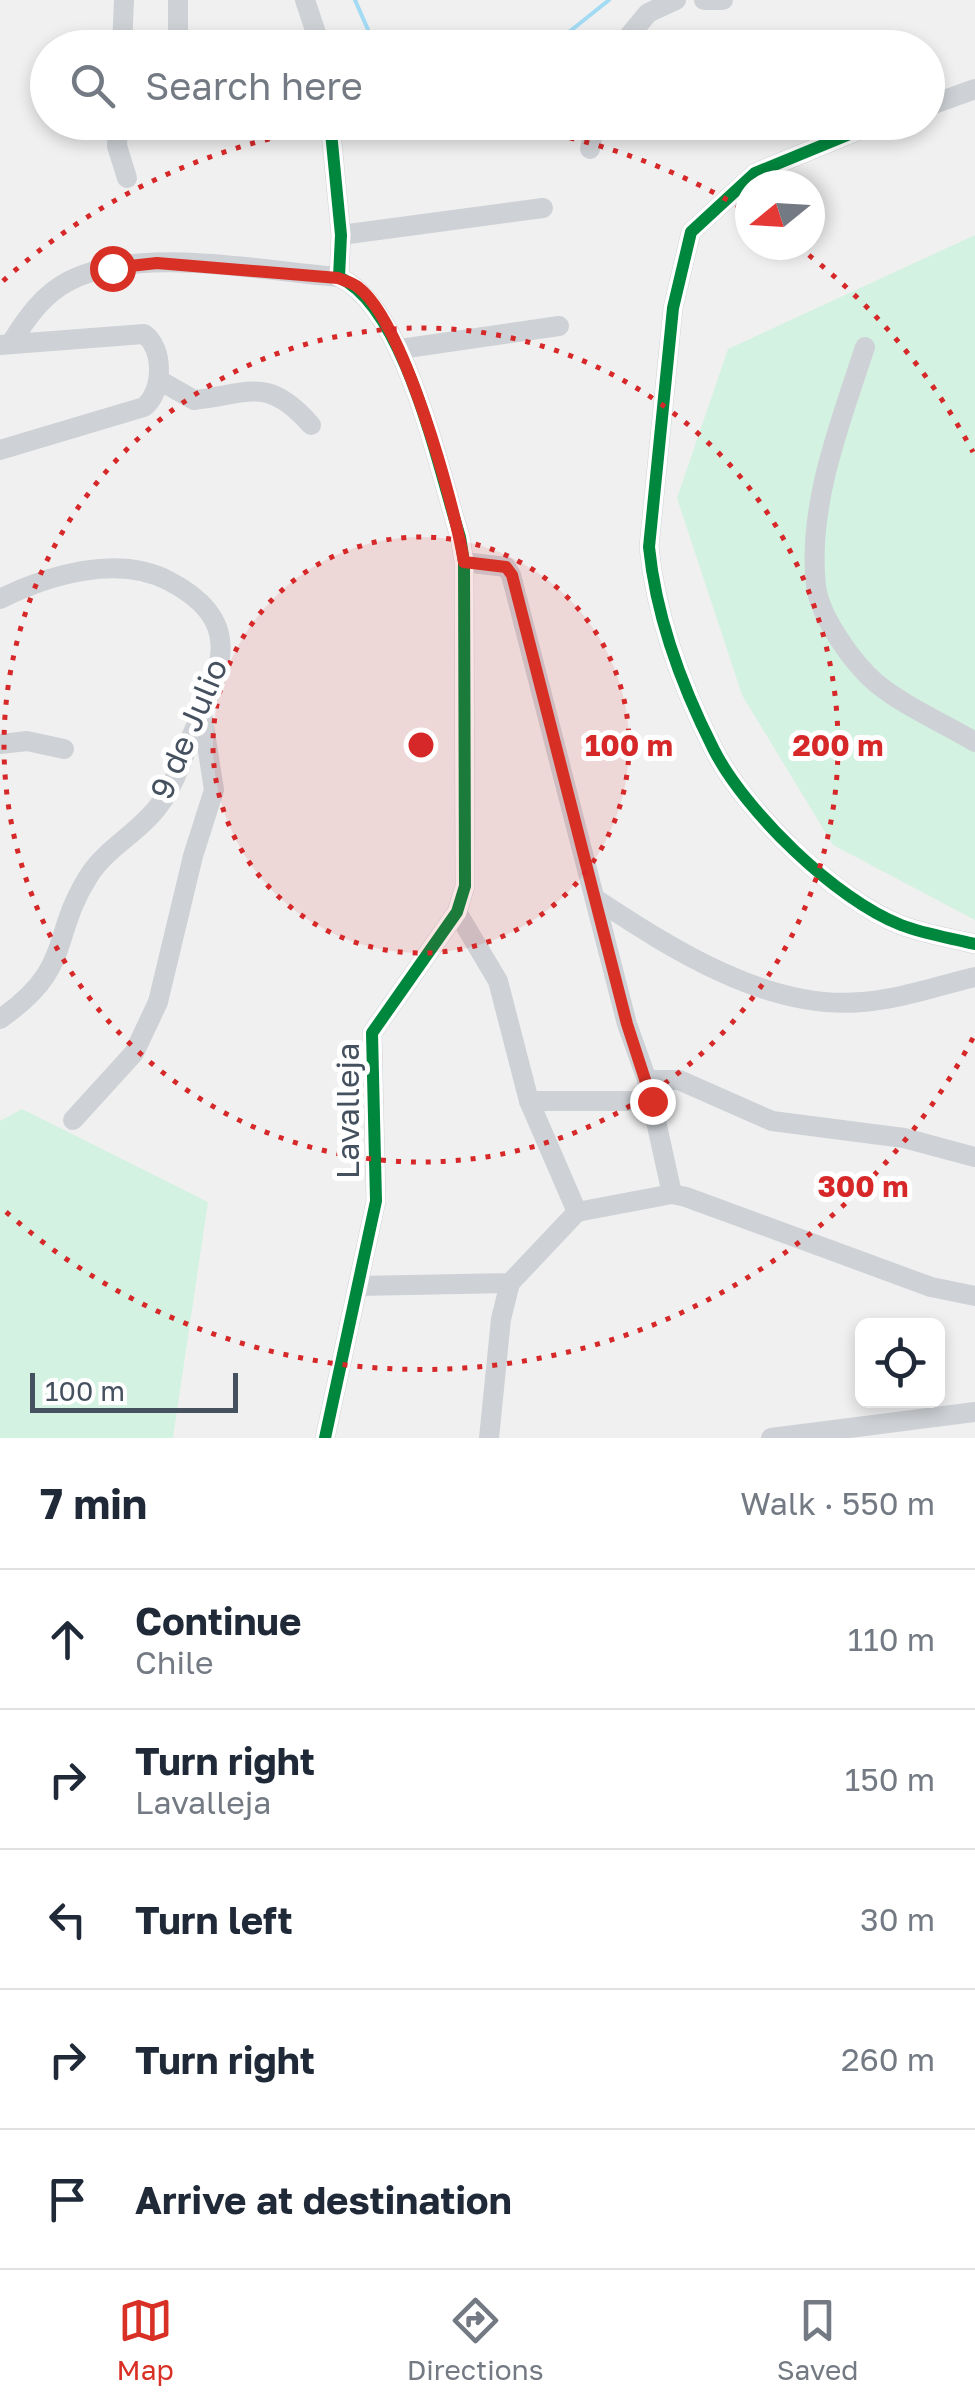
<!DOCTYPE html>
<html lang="en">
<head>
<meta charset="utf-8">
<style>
	:root { --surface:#fff; --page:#f6f6f7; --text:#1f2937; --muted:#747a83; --line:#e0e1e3; --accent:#d93025 }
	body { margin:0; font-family:"Golos Text",sans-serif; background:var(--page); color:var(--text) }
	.controls { position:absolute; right:30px; bottom:30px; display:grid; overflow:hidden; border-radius:15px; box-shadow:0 5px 15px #0003 }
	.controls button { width:90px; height:90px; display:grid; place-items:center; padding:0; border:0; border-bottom:2px solid var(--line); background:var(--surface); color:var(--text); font:50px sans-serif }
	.compass { position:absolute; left:735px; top:170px; width:90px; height:90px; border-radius:50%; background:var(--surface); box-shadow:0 5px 15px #0003; rotate:252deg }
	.scale { position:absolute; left:30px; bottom:25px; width:208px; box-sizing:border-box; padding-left:10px; border:5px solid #45515f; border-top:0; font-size:28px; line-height:35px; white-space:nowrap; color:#45515f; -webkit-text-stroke:8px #fff; paint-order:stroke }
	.stop { position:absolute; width:30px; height:30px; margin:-22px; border:8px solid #d93025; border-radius:50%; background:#fff }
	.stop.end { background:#d93025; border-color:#fff; box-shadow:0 2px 10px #0008 }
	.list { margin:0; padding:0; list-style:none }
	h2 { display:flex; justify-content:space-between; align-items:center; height:130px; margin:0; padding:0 40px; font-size:42px }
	h2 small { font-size:32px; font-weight:400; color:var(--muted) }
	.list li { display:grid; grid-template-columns:65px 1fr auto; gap:30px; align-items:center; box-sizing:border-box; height:140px; padding:0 40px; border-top:2px solid var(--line) }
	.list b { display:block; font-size:38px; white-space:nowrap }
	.list p { margin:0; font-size:32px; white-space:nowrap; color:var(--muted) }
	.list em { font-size:32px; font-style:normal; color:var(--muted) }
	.icon { flex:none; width:55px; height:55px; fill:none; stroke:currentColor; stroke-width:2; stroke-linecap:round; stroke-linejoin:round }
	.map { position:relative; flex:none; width:975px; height:1438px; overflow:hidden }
	.search { position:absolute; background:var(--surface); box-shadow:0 5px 15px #0003; left:30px; right:30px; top:30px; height:110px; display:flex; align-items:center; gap:25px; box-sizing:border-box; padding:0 35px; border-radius:55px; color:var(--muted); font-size:38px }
	.sheet { height:830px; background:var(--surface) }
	nav { display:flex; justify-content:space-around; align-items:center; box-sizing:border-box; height:140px; border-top:2px solid var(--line); background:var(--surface); font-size:28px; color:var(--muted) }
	nav a { display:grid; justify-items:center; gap:5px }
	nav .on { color:var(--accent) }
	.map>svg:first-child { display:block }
	.green { fill:#d3f2e2 }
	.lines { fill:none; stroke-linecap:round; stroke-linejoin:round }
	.stream { stroke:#a3dbf4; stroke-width:4 }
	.minor { stroke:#ced1d5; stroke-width:20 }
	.cycleway-casing { stroke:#fff; stroke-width:19 }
	.cycleway { stroke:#00873e; stroke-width:12 }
	.route { stroke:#d93025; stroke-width:12 }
	.ring { fill:none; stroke:#d62828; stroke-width:5; stroke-dasharray:5 10 }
	.labels { text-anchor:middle; stroke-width:10; stroke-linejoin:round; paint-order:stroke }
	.street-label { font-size:32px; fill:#45515f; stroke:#fff }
	.centre { fill:#d62828; stroke:#fff; stroke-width:5 }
	.ring-label { font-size:30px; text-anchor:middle; font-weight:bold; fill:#d62828; stroke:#fff; stroke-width:10; stroke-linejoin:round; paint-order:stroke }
</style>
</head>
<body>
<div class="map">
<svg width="975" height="1438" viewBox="0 0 975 1438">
	<rect width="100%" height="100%" fill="#f1f0f0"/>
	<!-- green -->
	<g class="green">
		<polygon points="975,235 975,920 833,845 742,695 677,498 728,349"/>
		<polygon points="22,1109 208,1202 173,1438 0,1438 0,1121"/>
	</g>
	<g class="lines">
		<!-- stream -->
		<g class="stream">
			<polyline points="355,0 376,48"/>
			<polyline points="549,48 609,0"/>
		</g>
		<!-- minor -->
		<g class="minor">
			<polyline points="178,0 178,39"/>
			<polyline points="305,0 321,48"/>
			<polyline points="704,0 723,0"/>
			<polyline points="122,48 124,0"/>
			<polyline points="619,48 648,13 676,0"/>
			<polyline points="928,106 975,89"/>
			<polyline points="118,122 117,146 127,178"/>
			<path d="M879,122L755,173L691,232L673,308L649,547C656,617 682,687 714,750C745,811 836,900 901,925C924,934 951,938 975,944"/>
			<polyline points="590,149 595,122"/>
			<polyline points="341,235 543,208"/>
			<path d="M11,343C26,319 43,294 69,281C139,245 261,271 339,277"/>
			<path d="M0,345L144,334C164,348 164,391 144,407L0,450"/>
			<path d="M865,347C841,421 807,505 816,586C820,617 852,662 876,683C904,706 943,723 975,742"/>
			<polyline points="400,349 559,326"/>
			<path d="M159,380L194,400C249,394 267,375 311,425"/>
			<polyline points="464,562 506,567 511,575 627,1024 647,1080 672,1194"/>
			<path d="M0,599C48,575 118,554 169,581C248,622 220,671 192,735C183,757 175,784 160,804C141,831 108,847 90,874C49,937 75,967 0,1019"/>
			<polyline points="0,744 27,741 64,749"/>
			<path d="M599,901C672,949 769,1011 862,1002C900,999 938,986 975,977"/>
			<polyline points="457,912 498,981 529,1101 577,1212 672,1194 686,1197 931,1287 975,1296"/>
			<polyline points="647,1080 679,1080 772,1121 904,1138 975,1157"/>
			<polyline points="529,1101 652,1101"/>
			<polyline points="73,1120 134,1053 158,1002 193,856 214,790 202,713"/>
			<polyline points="358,1286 510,1283 577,1212"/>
			<path d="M325,1438L376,1201L372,1033L457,912L465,886L464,562L460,537C438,468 406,309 339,277L341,235L330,122"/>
			<polyline points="489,1438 501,1319 510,1283"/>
			<polyline points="771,1438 975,1412"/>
		</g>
		<!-- cycleway casing -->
		<g class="cycleway-casing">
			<g id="cycleway">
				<path d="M879,122L755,173L691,232L673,308L649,547C656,617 682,687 714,750C745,811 836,900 901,925C924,934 951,938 975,944"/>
				<path d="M325,1438L376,1201L372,1033L457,912L465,886L464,562L460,537C438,468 406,309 339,277L341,235L330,122"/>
			</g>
		</g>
		<!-- cycleway -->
		<use href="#cycleway" class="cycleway"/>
	</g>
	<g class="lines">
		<!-- route -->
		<path class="route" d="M112,268L157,263L338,278C345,281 354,283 359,288C404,323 454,503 464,562L506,567L512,575L627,1024L652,1101"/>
	</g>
	<!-- distance rings -->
	<circle cx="421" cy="745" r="208" fill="#d62828" fill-opacity=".12"/>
	<g class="ring">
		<circle cx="421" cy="745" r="208"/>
		<circle cx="421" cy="745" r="417"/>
		<path d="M973 1038A625 625 0 0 1 3 1209M3 281A625 625 0 0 1 361 123M481 123A625 625 0 0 1 748 212M797 246A625 625 0 0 1 973 452"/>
	</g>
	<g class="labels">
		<!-- street labels -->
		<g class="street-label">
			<text transform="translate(189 729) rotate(-67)" y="11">9 de Julio</text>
			<text transform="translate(348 1111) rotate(-90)" y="11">Lavalleja</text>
		</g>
	</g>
	<circle cx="421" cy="745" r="15" class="centre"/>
	<g class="ring-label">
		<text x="629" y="756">100 m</text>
		<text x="838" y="756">200 m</text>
		<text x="863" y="1197">300 m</text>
	</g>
</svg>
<div class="controls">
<button><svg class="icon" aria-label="locate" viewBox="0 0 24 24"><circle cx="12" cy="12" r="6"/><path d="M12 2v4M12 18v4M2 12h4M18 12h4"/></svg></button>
</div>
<svg class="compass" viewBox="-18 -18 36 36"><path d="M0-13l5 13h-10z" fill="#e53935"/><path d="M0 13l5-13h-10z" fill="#747a83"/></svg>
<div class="scale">100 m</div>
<div class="stop" style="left:112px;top:268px"></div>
<div class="stop end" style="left:652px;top:1101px"></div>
<div class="search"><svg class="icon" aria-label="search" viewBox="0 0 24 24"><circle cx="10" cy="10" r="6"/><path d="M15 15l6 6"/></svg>Search here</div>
</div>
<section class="sheet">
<h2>7 min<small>Walk · 550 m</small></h2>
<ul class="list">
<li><svg class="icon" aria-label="ahead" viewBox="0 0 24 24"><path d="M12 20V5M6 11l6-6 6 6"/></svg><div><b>Continue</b><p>Chile</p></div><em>110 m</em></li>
<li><svg class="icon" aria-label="right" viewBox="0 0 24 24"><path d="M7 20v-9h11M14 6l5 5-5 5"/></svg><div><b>Turn right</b><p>Lavalleja</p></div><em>150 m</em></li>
<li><svg class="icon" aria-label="left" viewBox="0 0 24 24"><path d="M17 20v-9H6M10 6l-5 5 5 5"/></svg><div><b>Turn left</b></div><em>30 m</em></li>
<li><svg class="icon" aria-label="right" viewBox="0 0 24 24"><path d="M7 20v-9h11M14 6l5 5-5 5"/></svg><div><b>Turn right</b></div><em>260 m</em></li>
<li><svg class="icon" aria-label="arrive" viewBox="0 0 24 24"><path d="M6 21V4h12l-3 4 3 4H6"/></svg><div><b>Arrive at destination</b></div></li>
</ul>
</section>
<nav>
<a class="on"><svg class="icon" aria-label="map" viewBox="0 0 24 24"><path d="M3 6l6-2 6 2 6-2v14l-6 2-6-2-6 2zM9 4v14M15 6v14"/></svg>Map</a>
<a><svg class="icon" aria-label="directions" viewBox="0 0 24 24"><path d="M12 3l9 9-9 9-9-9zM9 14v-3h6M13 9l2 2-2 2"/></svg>Directions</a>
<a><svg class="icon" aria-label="saved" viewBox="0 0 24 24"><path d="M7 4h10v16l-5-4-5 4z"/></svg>Saved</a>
</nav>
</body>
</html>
